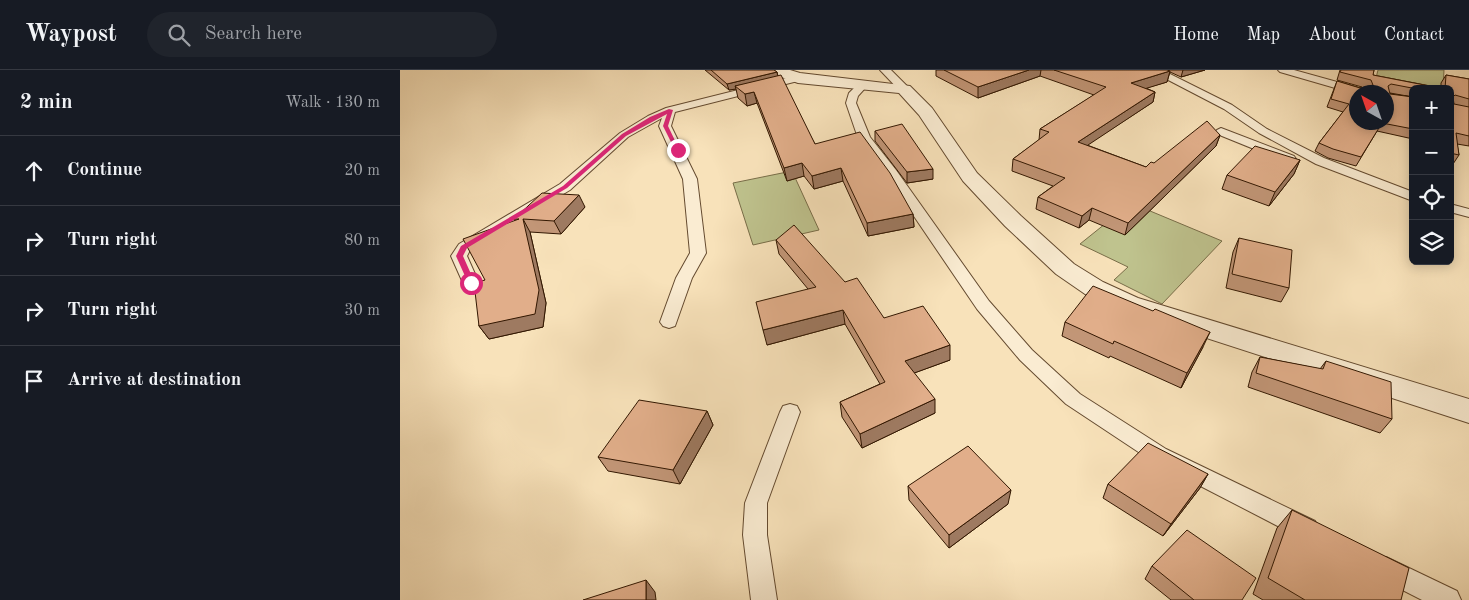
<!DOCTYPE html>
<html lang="en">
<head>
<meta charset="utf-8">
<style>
	:root { --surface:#171b24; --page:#20242c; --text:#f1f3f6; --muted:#9ea1a6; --line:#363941 }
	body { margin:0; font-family:"Old Standard TT",serif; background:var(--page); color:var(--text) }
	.controls { position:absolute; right:15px; top:15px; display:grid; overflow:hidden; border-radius:8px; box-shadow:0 2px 12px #0003 }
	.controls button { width:45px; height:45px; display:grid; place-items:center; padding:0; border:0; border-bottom:1px solid var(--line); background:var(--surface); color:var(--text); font:25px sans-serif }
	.compass { position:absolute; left:949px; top:15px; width:45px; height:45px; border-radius:50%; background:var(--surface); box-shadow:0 2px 12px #0003; rotate:320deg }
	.stop { position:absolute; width:15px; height:15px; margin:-11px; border:4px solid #db2777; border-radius:50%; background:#fff }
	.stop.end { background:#db2777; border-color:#fff; box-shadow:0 1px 5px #0008 }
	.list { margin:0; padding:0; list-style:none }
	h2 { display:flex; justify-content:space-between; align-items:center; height:65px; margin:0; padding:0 20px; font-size:21px }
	h2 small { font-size:16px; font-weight:400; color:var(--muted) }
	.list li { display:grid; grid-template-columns:32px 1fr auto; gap:15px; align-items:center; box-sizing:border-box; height:70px; padding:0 20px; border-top:1px solid var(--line) }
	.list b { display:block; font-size:19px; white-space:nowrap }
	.list em { font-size:16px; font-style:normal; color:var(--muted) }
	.icon { flex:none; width:28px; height:28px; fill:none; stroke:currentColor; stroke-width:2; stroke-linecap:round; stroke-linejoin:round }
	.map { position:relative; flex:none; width:1069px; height:530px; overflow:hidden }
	header { display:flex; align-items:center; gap:30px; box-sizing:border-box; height:70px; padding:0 25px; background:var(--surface); border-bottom:1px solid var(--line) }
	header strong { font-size:24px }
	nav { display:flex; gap:28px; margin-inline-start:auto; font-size:18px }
	.search { width:350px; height:45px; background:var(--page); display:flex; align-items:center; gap:12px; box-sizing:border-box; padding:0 18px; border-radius:28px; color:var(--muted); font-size:19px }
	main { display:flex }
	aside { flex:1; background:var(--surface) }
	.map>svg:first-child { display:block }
	.green { fill:#bfc38e; stroke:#786d48 }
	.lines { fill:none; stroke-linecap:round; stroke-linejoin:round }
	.service-casing { stroke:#644a2f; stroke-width:2 }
	.minor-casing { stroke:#644a2f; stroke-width:2 }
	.service { fill:#faecd2; fill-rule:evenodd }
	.minor { fill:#faecd2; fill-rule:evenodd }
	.wall { fill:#c29677; stroke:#321701 }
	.shaded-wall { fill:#9e7a61; stroke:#321701 }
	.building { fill:#e1ae8a; stroke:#321701; fill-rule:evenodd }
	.route { fill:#db2777 }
</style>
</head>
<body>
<header>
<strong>Waypost</strong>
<div class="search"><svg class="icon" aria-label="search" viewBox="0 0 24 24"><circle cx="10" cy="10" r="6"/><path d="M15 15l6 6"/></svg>Search here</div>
<nav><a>Home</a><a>Map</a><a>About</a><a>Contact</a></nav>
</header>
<main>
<aside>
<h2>2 min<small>Walk · 130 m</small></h2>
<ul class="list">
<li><svg class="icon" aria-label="ahead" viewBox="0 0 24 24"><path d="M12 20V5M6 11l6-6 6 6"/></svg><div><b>Continue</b></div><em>20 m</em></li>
<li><svg class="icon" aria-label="right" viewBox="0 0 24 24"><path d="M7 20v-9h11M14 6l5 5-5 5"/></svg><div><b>Turn right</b></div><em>80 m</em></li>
<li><svg class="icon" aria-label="right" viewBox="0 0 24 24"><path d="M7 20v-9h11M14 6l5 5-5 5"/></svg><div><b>Turn right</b></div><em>30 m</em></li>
<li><svg class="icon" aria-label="arrive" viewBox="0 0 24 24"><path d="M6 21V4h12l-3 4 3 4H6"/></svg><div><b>Arrive at destination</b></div></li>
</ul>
</aside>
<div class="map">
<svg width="1069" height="530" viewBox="0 0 1069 530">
	<rect width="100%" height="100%" fill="#f8e2ba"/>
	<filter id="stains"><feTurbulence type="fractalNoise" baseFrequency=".004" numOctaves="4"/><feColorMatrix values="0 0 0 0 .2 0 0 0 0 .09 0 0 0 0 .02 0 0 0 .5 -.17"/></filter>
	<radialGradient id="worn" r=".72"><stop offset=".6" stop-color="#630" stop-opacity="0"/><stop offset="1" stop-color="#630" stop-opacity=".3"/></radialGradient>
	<!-- green -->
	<g class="green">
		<polygon points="978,0 1044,0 1043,19 1013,19 1013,27 973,20"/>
		<polygon points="392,101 419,160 353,175 333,113"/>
		<polygon points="731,133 822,171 762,234 714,210 728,197 680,174"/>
	</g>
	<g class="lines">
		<!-- service casing -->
		<g class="service-casing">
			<g id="service">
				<polygon points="480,0 491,0 508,17 509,19 508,21 500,21"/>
				<polygon points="749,0 762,0 832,35 867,59 924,88 1013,122 1013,131 916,94 859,63 824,39"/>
				<polygon points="878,0 894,0 966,20 967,22 956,24 880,2"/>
				<polygon points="398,5 402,6 402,10 275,42 271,56 297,109 306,183 292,208 275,256 269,258 263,256 260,252 276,208 290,183 283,109 259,56 262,48 228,67 170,120 70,180 67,186 79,213 77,217 71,218 65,217 63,213 51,186 59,174 160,114 220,63 248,46 266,38"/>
				<polygon points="462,13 467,16 458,26 456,33 470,67 496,100 589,231 632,280 680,324 766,379 915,451 919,459 915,467 907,470 899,467 752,391 666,334 620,290 577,239 486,105 458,68 446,33 449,23 458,14"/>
				<polygon points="821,58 894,86 896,89 894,92 886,92 817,64 815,62 817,60"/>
				<polygon points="1050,134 1069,139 1069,147 1050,142"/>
				<polygon points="390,334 397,336 400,342 367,433 367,465 377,530 351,530 343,465 345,433 380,342 383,336"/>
				<polygon points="986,487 1057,521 1061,530 1022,530 977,507 974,499 977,491"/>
			</g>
		</g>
		<!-- minor casing -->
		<g class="minor-casing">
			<polygon id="minor" points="367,0 390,0 400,3 510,16 532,38 577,103 621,146 674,194 703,212 738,228 1069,329 1069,353 720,240 685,224 656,204 605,156 563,111 519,45 499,23 398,13 370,3"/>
		</g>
		<!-- service -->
		<use href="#service" class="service"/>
		<!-- minor -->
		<use href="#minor" class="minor"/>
	</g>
	<!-- wall -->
	<g class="wall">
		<polygon points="305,0 374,0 377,2 378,6 415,74 513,144 514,157 468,166 443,111 414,119 404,106 387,111 357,33 347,36 338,28 336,19 329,20"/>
		<polygon points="536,0 805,0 781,7 770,2 767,12 746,18 755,22 753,32 687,75 746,97 820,65 816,76 725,165 689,150 679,158 636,139 638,127 653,116 612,101 613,89 639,70 640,59 694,25 640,6 578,28 536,6"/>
		<polygon points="940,0 974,0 973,5 1041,18 1041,13 1046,5 1069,9 1069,76 1057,74 1059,85 1053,94 1050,93 1050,19 1013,19 1013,27 990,23 990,24 1013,27 1013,69 977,61 956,96 928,88 915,81 919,73 943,42 927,37 937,11 960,18 962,17 937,10"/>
		<polygon points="475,61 533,109 507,113 475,71"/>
		<polygon points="900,90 894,104 869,136 822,119 827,105"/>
		<polygon points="185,137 161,164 130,162 146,233 143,257 89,269 79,256 85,210 115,151 114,149"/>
		<polygon points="839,168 889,218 881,232 826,218 833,182"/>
		<polygon points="376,170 445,212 484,248 550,290 514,303 535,343 462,378 442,347 440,332 480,314 445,254 367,275 408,219 379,184"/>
		<polygon points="665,252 803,277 781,318 710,286 709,288 662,266"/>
		<polygon points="860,287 920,299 926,291 992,349 980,363 848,317 852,302"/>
		<polygon points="307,341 313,355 280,414 208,401 198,387"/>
		<polygon points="808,404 800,418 763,466 703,428 708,414"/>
		<polygon points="508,416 608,434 549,478 509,430"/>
		<polygon points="892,440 1001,530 863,530 853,524 877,458"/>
		<polygon points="752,496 842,530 771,530 745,509"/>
	</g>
	<!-- shaded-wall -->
	<g class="shaded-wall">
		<polygon points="629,0 641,0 640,6 578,28 578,17"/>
		<polygon points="783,0 805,0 781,7"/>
		<polygon points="770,1 767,12 728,24 731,13"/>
		<polygon points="377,2 378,8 335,16 336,19 329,20 327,14"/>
		<polygon points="354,22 357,33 347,36 345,24"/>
		<polygon points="755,22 753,32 676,83 678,72"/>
		<polygon points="820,65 816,76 725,165 728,153"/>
		<polygon points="900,90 894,104 869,136 875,122"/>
		<polygon points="402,93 404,106 387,111 384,98"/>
		<polygon points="441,98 443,111 414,119 412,106"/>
		<polygon points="533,99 533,109 507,113 507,102"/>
		<polygon points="179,125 185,137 161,164 154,151"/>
		<polygon points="692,138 689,150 679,158 682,146"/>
		<polygon points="513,144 514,157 468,166 467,153"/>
		<polygon points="123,149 130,162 146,233 143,257 89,269 79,256"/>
		<polygon points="443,240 445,254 367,275 363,260"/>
		<polygon points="810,262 803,277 781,318 787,303"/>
		<polygon points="550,275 550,290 506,306 505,291"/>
		<polygon points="535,329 535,343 462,378 460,364"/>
		<polygon points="307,341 313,355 280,414 273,400"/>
		<polygon points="808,404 800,418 763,466 771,454"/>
		<polygon points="611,420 608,434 549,478 549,465"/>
		<polygon points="246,510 255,522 256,530 246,530"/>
	</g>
	<!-- building -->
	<g class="building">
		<polygon points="311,0 374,0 377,2 327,14"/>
		<polygon points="544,0 629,0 578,17"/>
		<polygon points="654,0 767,0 770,1 731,13 755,22 678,72 746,97 751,92 754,93 807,51 820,65 728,153 692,138 682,146 638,127 665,108 613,89 649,62 640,59 706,17"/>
		<path d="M941,0H974L973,5L1045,19L1046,5L1069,9V29L1055,25L1053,27L1054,34L1069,37V66L1056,63L1059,85L1050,83V19H1017L991,14L988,16L990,24L1013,27V59L982,53L961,87L933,79L919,73L949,34L931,29L937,11L960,18L973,15L971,10L940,2ZM956,22H986V52H956Z"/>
		<polygon points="381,5 415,74 460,62 490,103 513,144 467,153 441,98 412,106 402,93 384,98 354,22 345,24 335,16"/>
		<polygon points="502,54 533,99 507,102 475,61"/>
		<polygon points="855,76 900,90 875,122 827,105"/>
		<polygon points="142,123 179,125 154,151 123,149 139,220 135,244 79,256 74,213 85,210 63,169 119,149 114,149"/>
		<polygon points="394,155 445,212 457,208 484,248 523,236 550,275 505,291 535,329 460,364 440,332 485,312 443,240 363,260 356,232 416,217 376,170"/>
		<polygon points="839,168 892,180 889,218 832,204"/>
		<polygon points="693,216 753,241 755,239 810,262 787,303 714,271 713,274 665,252"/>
		<polygon points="860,287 923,299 926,291 991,312 992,349 856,303"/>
		<polygon points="239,330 307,341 273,400 198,387"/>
		<polygon points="748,373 808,404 771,454 708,414"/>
		<polygon points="568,376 611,420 549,465 508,416"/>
		<polygon points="892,440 1009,498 1001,530 905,530 868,508"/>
		<polygon points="787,460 856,508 842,530 794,530 752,496"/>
		<polygon points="246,510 246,530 183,530"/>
	</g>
	<!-- route -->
	<polygon class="route" points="269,39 273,40 268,56 280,81 275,80 263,56 267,44 226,66 167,118 67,178 63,186 75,213 69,215 56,186 61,176 163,116 222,64 250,47"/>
	<rect width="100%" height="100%" filter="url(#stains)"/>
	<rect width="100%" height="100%" fill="url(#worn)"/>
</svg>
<div class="controls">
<button>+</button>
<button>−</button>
<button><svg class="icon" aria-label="locate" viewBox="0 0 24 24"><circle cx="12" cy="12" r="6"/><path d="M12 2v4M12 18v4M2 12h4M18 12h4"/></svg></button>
<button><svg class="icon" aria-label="layers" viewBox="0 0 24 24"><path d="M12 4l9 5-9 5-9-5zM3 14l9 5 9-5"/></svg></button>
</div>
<svg class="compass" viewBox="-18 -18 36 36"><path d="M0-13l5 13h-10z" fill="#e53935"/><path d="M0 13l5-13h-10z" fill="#9ea1a6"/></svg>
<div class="stop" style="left:71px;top:213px"></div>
<div class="stop end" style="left:278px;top:80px"></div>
</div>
</main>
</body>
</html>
